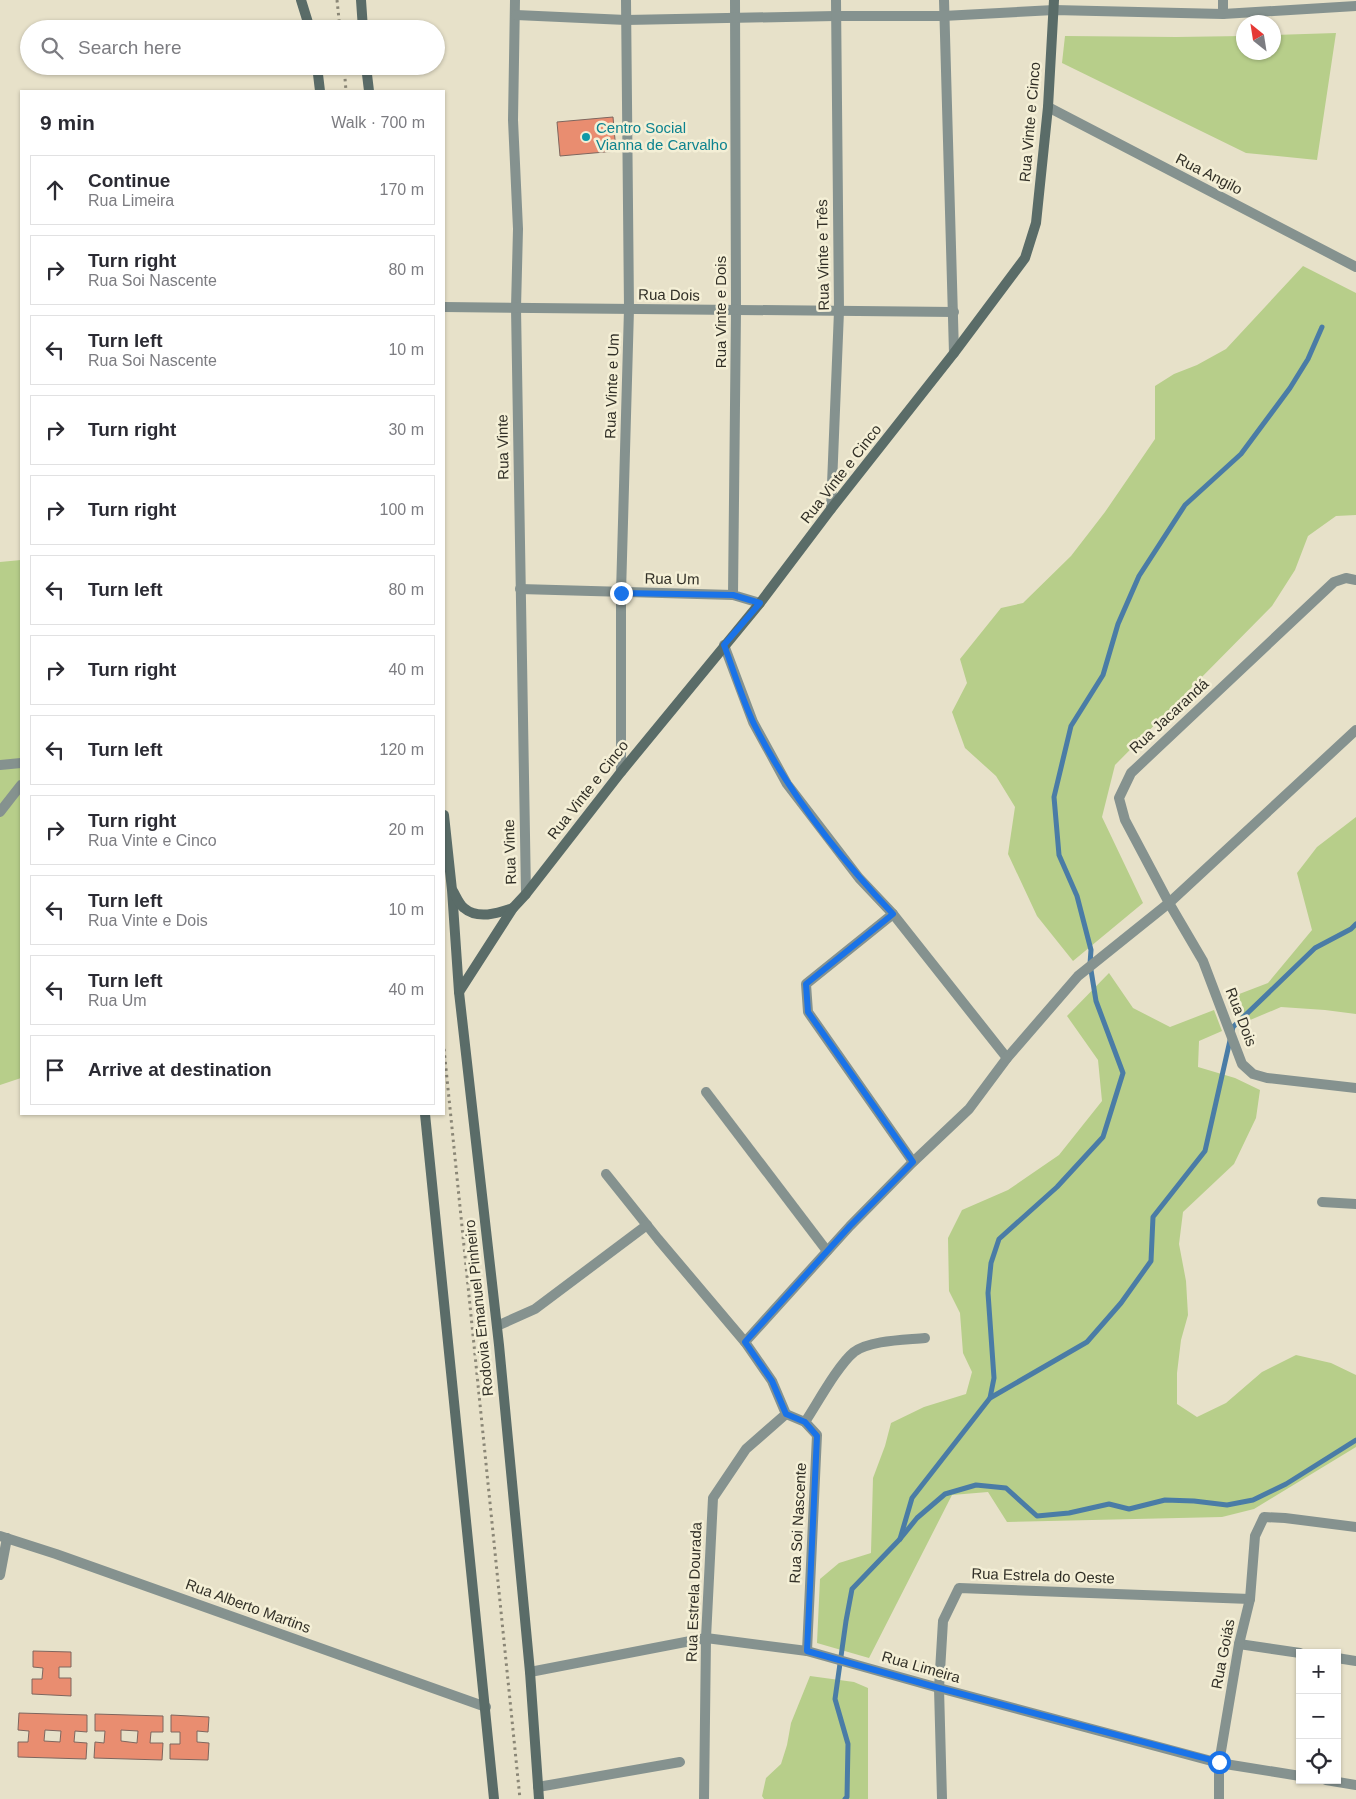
<!DOCTYPE html>
<html lang="en">
<head>
<meta charset="utf-8">
<style>
	:root { --surface:#fff; --page:#f7f7f7; --text:#2b2b33; --muted:#7c7c81; --line:#e1e1e2 }
	body { margin:0; font-family:Helvetica,sans-serif; background:var(--page); color:var(--text) }
	.controls { position:absolute; right:15px; bottom:15px; display:grid; overflow:hidden; border-radius:0px; box-shadow:0 1px 4px #0004 }
	.controls button { width:45px; height:45px; display:grid; place-items:center; padding:0; border:0; border-bottom:1px solid var(--line); background:var(--surface); color:var(--text); font:25px sans-serif }
	.compass { position:absolute; left:1236px; top:15px; width:45px; height:45px; border-radius:50%; background:var(--surface); box-shadow:0 1px 4px #0004; rotate:330deg }
	.stop { position:absolute; width:15px; height:15px; margin:-11px; border:4px solid #1a73e8; border-radius:50%; background:#fff }
	.stop.end { background:#1a73e8; border-color:#fff; box-shadow:0 1px 5px #0008 }
	.list { margin:0; padding:0; list-style:none }
	h2 { display:flex; justify-content:space-between; align-items:center; height:65px; margin:0; padding:0 20px; font-size:21px }
	h2 small { font-size:16px; font-weight:400; color:var(--muted) }
	.list li { display:grid; grid-template-columns:32px 1fr auto; gap:15px; align-items:center; box-sizing:border-box; height:70px; margin:0 10px 10px; padding:0 10px; border:1px solid var(--line); border-radius:0px }
	.list b { display:block; font-size:19px; white-space:nowrap }
	.list p { margin:0; font-size:16px; white-space:nowrap; color:var(--muted) }
	.list em { font-size:16px; font-style:normal; color:var(--muted) }
	.icon { flex:none; width:28px; height:28px; fill:none; stroke:currentColor; stroke-width:2; stroke-linecap:round; stroke-linejoin:round }
	.map { position:relative; flex:none; width:1356px; height:1799px; overflow:hidden }
	.search { position:absolute; background:var(--surface); box-shadow:0 1px 4px #0004; left:20px; top:20px; width:425px; height:55px; display:flex; align-items:center; gap:12px; box-sizing:border-box; padding:0 18px; border-radius:28px; color:var(--muted); font-size:19px }
	.panel { position:absolute; background:var(--surface); box-shadow:0 1px 4px #0004; left:20px; top:90px; width:425px; height:1025px; border-radius:0px }
	.map>svg:first-child { display:block }
	.green { fill:#b7ce8a }
	.lines { fill:none; stroke-linecap:round; stroke-linejoin:round }
	.stream { stroke:#4a7ca6; stroke-width:5 }
	.building { fill:#e98d70; stroke:#7e665e; fill-rule:evenodd }
	.path { stroke:#8a8676; stroke-width:3; stroke-dasharray:2.5 4; stroke-linecap:butt }
	.lane { stroke:#85928f; stroke-width:10 }
	.street { stroke:#85928f; stroke-width:10 }
	.secondary { stroke:#5a6c68; stroke-width:10 }
	.route { stroke:#1a73e8; stroke-width:6 }
	.culture-dot { fill:#0f9aa8; stroke:#f4efd6; stroke-width:2 }
	.labels { text-anchor:middle; stroke-width:5; stroke-linejoin:round; paint-order:stroke }
	.street-label { font-size:15px; fill:#323027; stroke:#f4efd6 }
	.culture-label { font-size:15px; fill:#0d838f; stroke:#f4efd6; text-anchor:start }
</style>
</head>
<body>
<div class="map">
<svg width="1356" height="1799" viewBox="0 0 1356 1799">
	<rect width="100%" height="100%" fill="#e7e1c9"/>
	<!-- green -->
	<g class="green">
		<polygon points="1336,33 1317,160 1246,153 1062,63 1065,36 1176,37 1243,36 1244,52 1274,52 1274,35"/>
		<polygon points="1303,266 1356,293 1356,515 1336,516 1308,536 1295,570 1272,606 1115,765 1102,817 1143,903 1073,961 1037,916 1008,854 1015,807 996,776 965,748 952,712 967,683 960,659 1001,608 1023,603 1071,556 1105,512 1155,439 1155,386 1174,374 1197,365 1226,349"/>
		<polygon points="21,560 21,1078 0,1085 0,562"/>
		<polygon points="1356,817 1356,1014 1325,1010 1281,1007 1243,1023 1234,996 1268,983 1312,930 1297,873 1317,847"/>
		<polygon points="1109,973 1133,1008 1170,1027 1214,1010 1222,1031 1199,1041 1198,1067 1235,1078 1260,1090 1256,1118 1234,1164 1183,1212 1179,1244 1186,1281 1188,1315 1181,1340 1177,1373 1177,1404 1197,1417 1226,1403 1262,1372 1296,1355 1331,1363 1356,1375 1356,1447 1254,1509 1222,1517 1007,1522 988,1492 952,1495 869,1658 817,1643 820,1579 839,1563 871,1553 873,1478 885,1446 891,1423 924,1407 966,1394 972,1372 963,1353 960,1313 949,1291 948,1238 962,1210 1008,1190 1059,1155 1102,1101 1098,1060 1067,1016"/>
		<polygon points="810,1676 854,1682 868,1688 868,1799 764,1799 762,1796 766,1778 781,1764 787,1745 791,1723"/>
	</g>
	<g class="lines">
		<!-- stream -->
		<g class="stream">
			<polyline points="990,1398 994,1378 988,1293 991,1263 999,1239 1057,1187 1103,1137 1123,1073 1096,1001 1090,964 1091,950 1077,896 1059,855 1054,797 1071,726 1103,675 1118,624 1139,576 1185,505 1241,454 1290,388 1308,359 1322,327"/>
			<polyline points="900,1539 912,1498 990,1398 1087,1342 1121,1303 1151,1261 1153,1217 1205,1151 1233,1027 1315,948 1351,929 1356,924"/>
			<polyline points="845,1799 847,1797 848,1744 835,1699 846,1621 852,1589 900,1539 917,1518 945,1494 976,1485 1006,1488 1037,1516 1069,1513 1109,1504 1129,1509 1165,1500 1194,1501 1227,1505 1253,1500 1286,1484 1356,1440"/>
		</g>
	</g>
	<!-- building -->
	<g class="building">
		<polygon points="613,117 616,151 560,156 557,122"/>
		<polygon points="33,1651 71,1652 71,1667 59,1667 59,1678 71,1678 71,1696 32,1694 32,1679 42,1679 43,1668 33,1667"/>
		<path d="M19,1713L87,1715V1732L75,1731L74,1742L87,1743L86,1759L18,1757V1742H28L29,1731L18,1730ZM45,1730L61,1731L60,1742L44,1741Z"/>
		<path d="M95,1714L163,1716V1732H151L150,1743H163L162,1760L94,1758L95,1742L104,1743L105,1731H95ZM121,1730L138,1731L137,1743L121,1741Z"/>
		<polygon points="171,1715 209,1717 208,1732 197,1731 197,1742 209,1743 208,1760 170,1759 170,1744 180,1744 180,1732 171,1732"/>
	</g>
	<g class="lines">
		<!-- path -->
		<g class="path">
			<polyline points="337,0 340,29"/>
			<polyline points="344,66 346,91"/>
			<polyline points="444,1049 520,1799"/>
		</g>
		<!-- lane -->
		<g class="lane">
			<polyline points="0,765 21,763"/>
			<polyline points="0,812 21,785"/>
			<polyline points="0,1575 7,1538"/>
			<polyline points="538,1787 680,1762"/>
		</g>
		<!-- street -->
		<g class="street">
			<polyline points="515,0 513,120 518,229 516,308 526,894"/>
			<polyline points="735,0 736,310 733,595 760,603"/>
			<polyline points="944,0 954,353"/>
			<polyline points="1223,0 1223,14"/>
			<polyline points="516,15 626,20 835,16 943,16 1054,10 1223,14 1356,6"/>
			<polyline points="1048,107 1356,267"/>
			<polyline points="444,307 954,312"/>
			<polyline points="831,509 839,311 836,0"/>
			<polyline points="1356,580 1346,578 1334,582 1131,773 1119,798 1125,820 1169,903 1203,961 1242,1064 1253,1074 1267,1078 1356,1088"/>
			<polyline points="520,589 733,595"/>
			<polyline points="724,645 753,722 787,784 859,878 893,914 1007,1058"/>
			<polyline points="621,772 621,593 629,309 626,0"/>
			<polyline points="893,914 806,984 808,1012 913,1162"/>
			<polyline points="706,1092 827,1251"/>
			<polyline points="606,1174 658,1239 745,1342 772,1381 786,1414"/>
			<polyline points="1322,1202 1356,1204"/>
			<polyline points="497,1326 535,1309 647,1225"/>
			<polyline points="745,1342 850,1226 913,1162 969,1109 1007,1058 1078,976 1169,903 1356,730"/>
			<polyline points="786,1414 805,1422 817,1435 807,1651"/>
			<path d="M805,1422C817,1404 838,1365 854,1352C870,1340 906,1340 925,1338"/>
			<polyline points="0,1536 56,1554 486,1707"/>
			<polyline points="1239,1644 1300,1653"/>
			<polyline points="1337,1658 1356,1661"/>
			<polyline points="530,1672 706,1638 807,1651 939,1688 1219,1763 1300,1776"/>
			<polyline points="1326,1780 1356,1785"/>
			<polyline points="704,1799 706,1638 713,1498 746,1449 786,1414"/>
			<polyline points="942,1799 939,1688 943,1621 959,1588 1250,1599"/>
			<polyline points="1219,1799 1219,1763 1239,1644 1250,1599 1255,1536 1264,1517 1285,1518 1356,1527"/>
		</g>
		<!-- secondary -->
		<g class="secondary">
			<polyline points="301,0 310,29"/>
			<polyline points="361,0 363,29"/>
			<polyline points="317,66 320,91"/>
			<polyline points="366,66 369,91"/>
			<polyline points="444,815 452,890 459,992 499,1345 530,1672 539,1799"/>
			<path d="M453,891C456,896 459,904 464,908C478,920 498,913 513,908"/>
			<polyline points="459,992 513,908 526,894 621,772 760,603 831,509 954,353 1025,258 1036,223 1048,107 1054,0"/>
			<polyline points="425,1114 494,1799"/>
		</g>
	</g>
	<g class="lines">
		<!-- route -->
		<path class="route" d="M621,593L733,595L760,603L724,645C734,671 742,699 754,724C789,794 839,857 893,914L806,984L808,1012L913,1162L850,1226L745,1342L772,1381L786,1414L805,1422L817,1436L807,1651L939,1688L1219,1762"/>
	</g>
	<!-- markers -->
	<circle class="culture-dot" cx="586" cy="137" r="5"/>
	<g class="labels">
		<!-- street labels -->
		<g class="street-label">
			<text transform="translate(1030 122) rotate(-85)" y="5">Rua Vinte e Cinco</text>
			<text transform="translate(1209 174) rotate(27)" y="5">Rua Angilo</text>
			<text transform="translate(823 255) rotate(-91)" y="5">Rua Vinte e Três</text>
			<text transform="translate(669 295) rotate(1)" y="5">Rua Dois</text>
			<text transform="translate(721 312) rotate(-90)" y="5">Rua Vinte e Dois</text>
			<text transform="translate(612 386) rotate(-88)" y="5">Rua Vinte e Um</text>
			<text transform="translate(503 447) rotate(-91)" y="5">Rua Vinte</text>
			<text transform="translate(841 474) rotate(-52)" y="5">Rua Vinte e Cinco</text>
			<text transform="translate(672 579) rotate(1)" y="5">Rua Um</text>
			<text transform="translate(1169 716) rotate(-43)" y="5">Rua Jacarandá</text>
			<text transform="translate(588 790) rotate(-52)" y="5">Rua Vinte e Cinco</text>
			<text transform="translate(510 852) rotate(-92)" y="5">Rua Vinte</text>
			<text transform="translate(1241 1017) rotate(69)" y="5">Rua Dois</text>
			<text transform="translate(479 1308) rotate(-96)" y="5">Rodovia Emanuel Pinheiro</text>
			<text transform="translate(798 1523) rotate(-87)" y="5">Rua Soi Nascente</text>
			<text transform="translate(1043 1576) rotate(2)" y="5">Rua Estrela do Oeste</text>
			<text transform="translate(694 1592) rotate(-88)" y="5">Rua Estrela Dourada</text>
			<text transform="translate(248 1606) rotate(20)" y="5">Rua Alberto Martins</text>
			<text transform="translate(1223 1654) rotate(-79)" y="5">Rua Goiás</text>
			<text transform="translate(921 1667) rotate(16)" y="5">Rua Limeira</text>
		</g>
		<!-- culture labels -->
		<g class="culture-label">
			<text x="596" y="133">Centro Social<tspan x="596" dy="17">Vianna de Carvalho</tspan></text>
		</g>
	</g>
</svg>
<div class="controls">
<button>+</button>
<button>−</button>
<button><svg class="icon" aria-label="locate" viewBox="0 0 24 24"><circle cx="12" cy="12" r="6"/><path d="M12 2v4M12 18v4M2 12h4M18 12h4"/></svg></button>
</div>
<svg class="compass" viewBox="-18 -18 36 36"><path d="M0-13l5 13h-10z" fill="#e53935"/><path d="M0 13l5-13h-10z" fill="#7c7c81"/></svg>
<div class="stop" style="left:1219px;top:1762px"></div>
<div class="stop end" style="left:621px;top:593px"></div>
<div class="search"><svg class="icon" aria-label="search" viewBox="0 0 24 24"><circle cx="10" cy="10" r="6"/><path d="M15 15l6 6"/></svg>Search here</div>
<section class="panel">
<h2>9 min<small>Walk · 700 m</small></h2>
<ul class="list">
<li><svg class="icon" aria-label="ahead" viewBox="0 0 24 24"><path d="M12 20V5M6 11l6-6 6 6"/></svg><div><b>Continue</b><p>Rua Limeira</p></div><em>170 m</em></li>
<li><svg class="icon" aria-label="right" viewBox="0 0 24 24"><path d="M7 20v-9h11M14 6l5 5-5 5"/></svg><div><b>Turn right</b><p>Rua Soi Nascente</p></div><em>80 m</em></li>
<li><svg class="icon" aria-label="left" viewBox="0 0 24 24"><path d="M17 20v-9H6M10 6l-5 5 5 5"/></svg><div><b>Turn left</b><p>Rua Soi Nascente</p></div><em>10 m</em></li>
<li><svg class="icon" aria-label="right" viewBox="0 0 24 24"><path d="M7 20v-9h11M14 6l5 5-5 5"/></svg><div><b>Turn right</b></div><em>30 m</em></li>
<li><svg class="icon" aria-label="right" viewBox="0 0 24 24"><path d="M7 20v-9h11M14 6l5 5-5 5"/></svg><div><b>Turn right</b></div><em>100 m</em></li>
<li><svg class="icon" aria-label="left" viewBox="0 0 24 24"><path d="M17 20v-9H6M10 6l-5 5 5 5"/></svg><div><b>Turn left</b></div><em>80 m</em></li>
<li><svg class="icon" aria-label="right" viewBox="0 0 24 24"><path d="M7 20v-9h11M14 6l5 5-5 5"/></svg><div><b>Turn right</b></div><em>40 m</em></li>
<li><svg class="icon" aria-label="left" viewBox="0 0 24 24"><path d="M17 20v-9H6M10 6l-5 5 5 5"/></svg><div><b>Turn left</b></div><em>120 m</em></li>
<li><svg class="icon" aria-label="right" viewBox="0 0 24 24"><path d="M7 20v-9h11M14 6l5 5-5 5"/></svg><div><b>Turn right</b><p>Rua Vinte e Cinco</p></div><em>20 m</em></li>
<li><svg class="icon" aria-label="left" viewBox="0 0 24 24"><path d="M17 20v-9H6M10 6l-5 5 5 5"/></svg><div><b>Turn left</b><p>Rua Vinte e Dois</p></div><em>10 m</em></li>
<li><svg class="icon" aria-label="left" viewBox="0 0 24 24"><path d="M17 20v-9H6M10 6l-5 5 5 5"/></svg><div><b>Turn left</b><p>Rua Um</p></div><em>40 m</em></li>
<li><svg class="icon" aria-label="arrive" viewBox="0 0 24 24"><path d="M6 21V4h12l-3 4 3 4H6"/></svg><div><b>Arrive at destination</b></div></li>
</ul>
</section>
</div>
</body>
</html>
